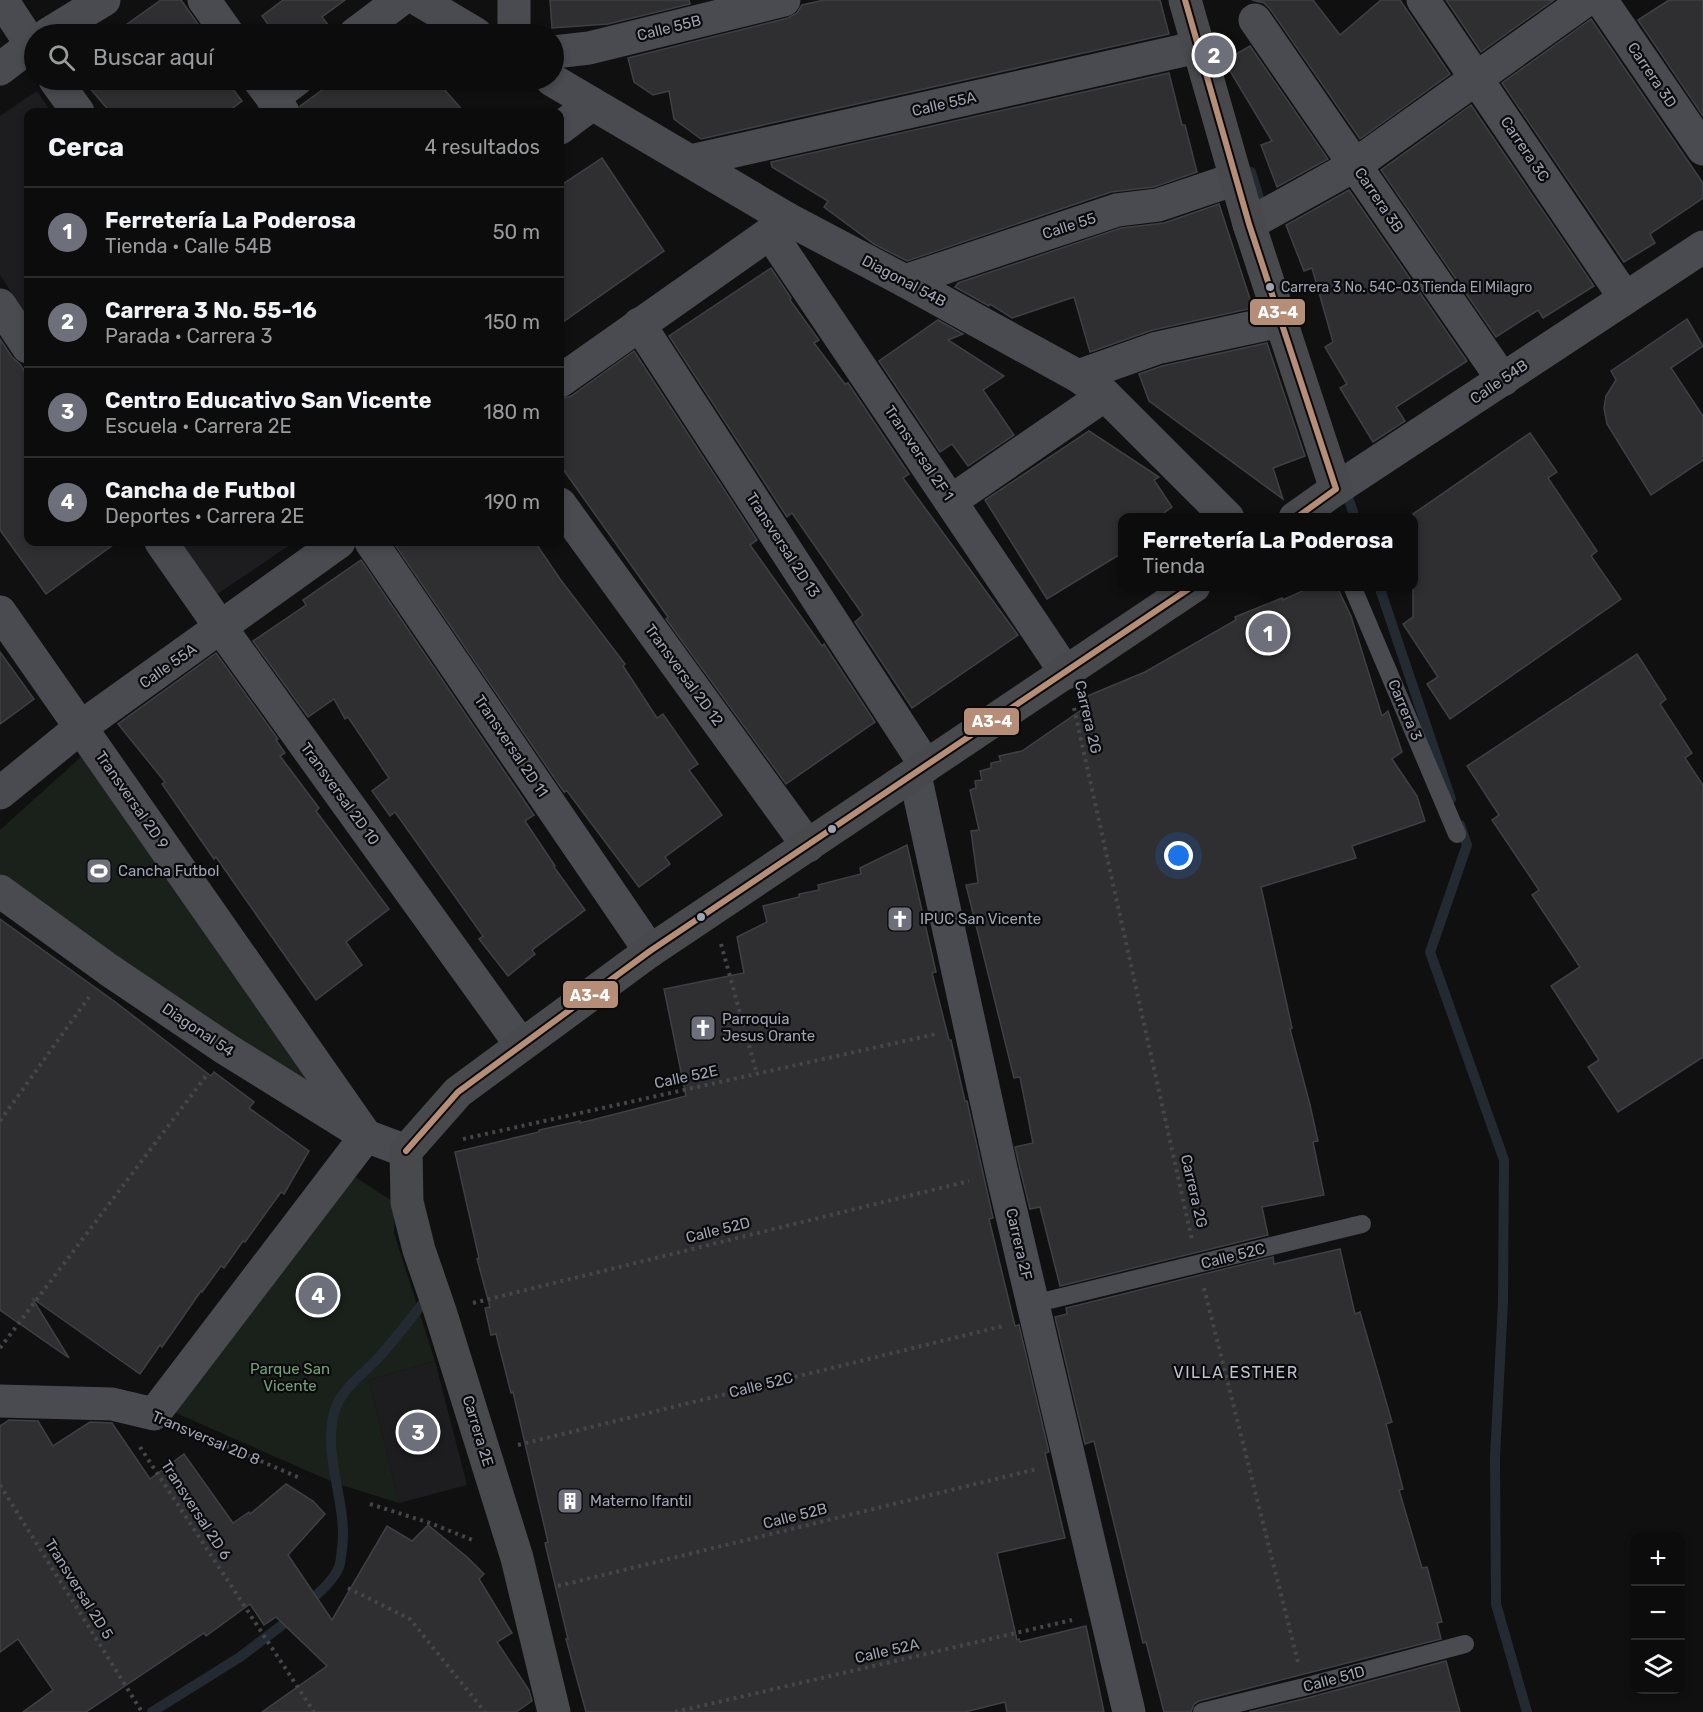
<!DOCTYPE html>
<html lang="es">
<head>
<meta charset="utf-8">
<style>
	:root { --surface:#0c0c0c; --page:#151515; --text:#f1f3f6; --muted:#9a9b9d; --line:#2c2c2d; --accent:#6d707a }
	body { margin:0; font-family:Rubik,sans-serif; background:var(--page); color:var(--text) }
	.controls { position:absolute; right:18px; bottom:18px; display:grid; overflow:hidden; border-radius:12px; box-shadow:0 3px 9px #0003 }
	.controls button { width:54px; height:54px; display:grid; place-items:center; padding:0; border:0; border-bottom:2px solid var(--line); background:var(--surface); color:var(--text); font:30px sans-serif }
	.you { position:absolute; left:1179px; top:856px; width:21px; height:21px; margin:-15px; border:4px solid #fff; border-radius:50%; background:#1a73e8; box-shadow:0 0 0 9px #1a73e833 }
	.badge { display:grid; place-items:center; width:39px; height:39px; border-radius:50%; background:var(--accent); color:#fff; font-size:20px; font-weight:700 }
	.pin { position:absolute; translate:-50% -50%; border:3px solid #fff; box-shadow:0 2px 6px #0006 }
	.popup { position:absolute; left:1118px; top:513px; width:300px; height:78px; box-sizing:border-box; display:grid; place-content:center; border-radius:12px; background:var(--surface); filter:drop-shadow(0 2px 4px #0005); font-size:20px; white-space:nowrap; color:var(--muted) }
	.popup b { font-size:22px; color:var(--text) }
	.popup::after { content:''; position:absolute; left:50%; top:100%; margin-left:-12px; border:12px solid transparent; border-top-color:var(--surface) }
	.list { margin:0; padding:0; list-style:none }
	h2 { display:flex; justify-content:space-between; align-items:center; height:78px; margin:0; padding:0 24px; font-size:26px }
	h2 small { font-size:20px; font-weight:400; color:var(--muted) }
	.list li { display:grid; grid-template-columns:39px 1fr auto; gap:18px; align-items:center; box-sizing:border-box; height:90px; padding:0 24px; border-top:2px solid var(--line) }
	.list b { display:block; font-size:22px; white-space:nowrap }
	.list p { margin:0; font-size:20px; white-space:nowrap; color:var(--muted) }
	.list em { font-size:20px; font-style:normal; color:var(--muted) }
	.icon { flex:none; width:33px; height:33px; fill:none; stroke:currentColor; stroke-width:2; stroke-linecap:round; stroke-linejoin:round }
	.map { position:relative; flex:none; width:1703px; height:1712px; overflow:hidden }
	.search { position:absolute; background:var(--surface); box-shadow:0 3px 9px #0003; left:24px; top:24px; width:540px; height:66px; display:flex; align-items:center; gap:15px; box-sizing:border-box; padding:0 21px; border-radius:33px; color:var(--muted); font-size:22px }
	.panel { position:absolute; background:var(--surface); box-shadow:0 3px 9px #0003; left:24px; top:108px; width:540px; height:438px; border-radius:12px }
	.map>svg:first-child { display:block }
	.built { fill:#1d1d1f }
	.green { fill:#1a201a }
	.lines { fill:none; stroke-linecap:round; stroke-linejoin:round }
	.stream { stroke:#232a32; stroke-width:10 }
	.building { fill:#2f2f31; stroke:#3e4044; stroke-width:1.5 }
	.path { stroke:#45464b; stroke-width:4; stroke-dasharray:3 4.5; stroke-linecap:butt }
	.lane { stroke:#4a4b50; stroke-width:18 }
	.street { stroke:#4a4b50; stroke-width:33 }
	.secondary { stroke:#48494d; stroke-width:33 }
	.bus-1-casing { stroke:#0a0a0c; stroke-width:10 }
	.bus-1 { stroke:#b68d77; stroke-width:6 }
	.bus-dot { fill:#9fa4b3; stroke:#0a0a0c; stroke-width:2 }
	.labels { text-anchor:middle; stroke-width:4.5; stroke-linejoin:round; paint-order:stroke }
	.bus-label { font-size:14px; fill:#9fa4b3; stroke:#0a0a0c; text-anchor:start }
	.street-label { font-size:15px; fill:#9fa4b3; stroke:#0a0a0c }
	.poi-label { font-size:15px; fill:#9fa4b3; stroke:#0a0a0c; text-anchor:start }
	.park-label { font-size:15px; fill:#74a079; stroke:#0a0a0c }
	.neighbourhood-label { font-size:16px; letter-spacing:1.5px; fill:#c0c3cf; stroke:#0a0a0c }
	.line-badge { stroke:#0a0a0c; stroke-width:2 }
	.badge-label { font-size:16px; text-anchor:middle; font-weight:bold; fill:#fff }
</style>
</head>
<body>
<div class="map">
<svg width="1703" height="1712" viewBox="0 0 1703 1712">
	<rect width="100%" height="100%" fill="#101010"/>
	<!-- built -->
	<g class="built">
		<polygon points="37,91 51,112 28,112 28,317 0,275 0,116"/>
		<polygon points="180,542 294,542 216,595"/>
		<polygon points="435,1361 467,1485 399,1503 369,1380"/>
	</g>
	<!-- green -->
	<g class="green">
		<polygon points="81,757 316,1087 232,1039 0,874 0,830"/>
		<polygon points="346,1171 395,1203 394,1233 435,1361 369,1380 399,1503 335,1483 169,1410"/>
	</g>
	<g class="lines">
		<!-- stream -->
		<g class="stream">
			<polyline points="1251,172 1263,211"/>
			<polyline points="1345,488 1355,518"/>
			<polyline points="1379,586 1451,799"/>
			<polyline points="1460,825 1467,845 1430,952 1504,1160 1503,1302 1495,1457 1496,1604 1527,1712"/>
			<path d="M305,1605C317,1594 332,1583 339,1567C341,1562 341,1555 342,1549C348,1506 324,1460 333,1417C338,1390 363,1375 380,1356C397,1337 413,1316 429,1295"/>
			<polyline points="152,1712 240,1657 294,1616"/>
		</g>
	</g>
	<!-- building -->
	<g class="building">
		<polygon points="161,0 181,0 201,28 191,34 113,34"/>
		<polygon points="283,0 345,0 322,17 335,34 275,34 262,16"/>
		<polygon points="550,0 689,0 690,4 608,24 552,28"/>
		<polygon points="824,0 1160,0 1169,34 701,139 674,119 669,91 653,95 634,82 628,58 788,18 797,13 802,5"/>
		<polygon points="1252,0 1313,0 1340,35 1381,0 1400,0 1450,74 1360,139 1270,9 1264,3"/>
		<polygon points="1446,0 1554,0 1481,52"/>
		<polygon points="1669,0 1703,0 1703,116 1638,20"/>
		<polygon points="1591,19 1703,183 1703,198 1650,234 1655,243 1624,262 1502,83"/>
		<polygon points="1250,46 1328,159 1277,187 1261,145 1272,141 1224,61"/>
		<polygon points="1169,73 1182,125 1185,125 1197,172 1154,187 1111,192 907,261 874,244 824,207 828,201 772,167 771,162"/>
		<polygon points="83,80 226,80 242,101 227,112 110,112"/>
		<polygon points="336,80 436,80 464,112 301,112 300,106"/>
		<polygon points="1471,105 1594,286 1543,318 1538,310 1496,337 1381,170"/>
		<polygon points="602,158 664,251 560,324 560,186"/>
		<polygon points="1349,190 1467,361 1396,407 1405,421 1373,442 1340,388 1347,384 1325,347 1333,342 1312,268 1304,271 1286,225"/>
		<polygon points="1219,204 1253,308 1153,330 1090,352 1074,297 1012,318 990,304 989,306 955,287 958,283 1121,228 1164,223"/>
		<polygon points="771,268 791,298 790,300 819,340 814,343 845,384 848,383 909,474 903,478 1018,635 912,708 855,622 863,615 792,513 787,517 669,336"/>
		<polygon points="1687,319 1703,346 1671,368 1703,416 1703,460 1651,495 1607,424 1604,408 1606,396 1616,380 1611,371"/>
		<polygon points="938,320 963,334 948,340 1004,376 983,390 1014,435 968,466 952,444 940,452 879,361"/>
		<polygon points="0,339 12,357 20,364 28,376 28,542 117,542 46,594 0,530"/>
		<polygon points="1267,343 1305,456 1273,468 1283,499 1149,401 1139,374 1162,366"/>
		<polygon points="634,351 757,540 750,545 822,646 824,644 875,722 786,784 666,619 668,617 560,465 560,399 571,396"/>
		<polygon points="1089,431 1159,477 1154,480 1172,507 1157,518 1122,518 1122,553 1047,599 985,500"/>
		<polygon points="1530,433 1557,472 1548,478 1597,551 1591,556 1621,599 1450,719 1427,684 1438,677 1403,624 1413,617 1413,514"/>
		<polygon points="393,542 535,542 560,579 625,664 623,666 657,718 663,714 698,764 689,770 722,815 665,857 670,864 639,887 567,791 564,792"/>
		<polygon points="361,560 534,815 525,821 555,866 554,867 585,910 532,950 535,954 508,976 479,939 483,936 395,812 390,816 372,791 389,778 348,717 345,719 334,699 308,717 253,641 306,605 303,600"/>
		<polygon points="1311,587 1337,587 1351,616 1382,716 1388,711 1402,752 1392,759 1417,796 1425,821 1352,846 1356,858 1261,887 1292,1028 1290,1029 1310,1105 1318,1141 1313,1142 1324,1195 1262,1207 1268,1235 1060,1286 1040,1207 1030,1209 1020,1169 1015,1147 1033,1143 1020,1077 1014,1078 966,885 978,883 971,831 979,830 970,790 976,788 975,781 982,780 980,771 991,768 991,763 1001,761 999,756 1022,751 1087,706 1085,697 1145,672 1236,620 1235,617 1282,598 1283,600"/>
		<polygon points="0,652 34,699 0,724"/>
		<polygon points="216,653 278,739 276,740 285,753 280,756 319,808 316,811 389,909 346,942 362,965 316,1000 216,857 214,859 162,784 165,782 118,724"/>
		<polygon points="1637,654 1666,699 1660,704 1692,753 1685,758 1703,785 1703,1057 1618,1112 1588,1067 1599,1060 1551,986 1580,967 1532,895 1539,890 1492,820 1499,815 1467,766"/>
		<polygon points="907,845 936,972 932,973 949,1040 951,1040 965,1101 967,1101 993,1218 989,1219 1015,1326 1019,1325 1049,1452 1045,1453 1065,1538 997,1553 1017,1640 1019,1639 1020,1642 1086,1626 1104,1712 1007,1712 1005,1702 965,1712 586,1712 566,1639 568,1639 545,1543 548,1542 513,1392 511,1393 496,1334 491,1335 485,1308 490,1307 477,1259 479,1258 455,1152 539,1132 539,1130 580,1121 580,1123 686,1096 664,989 744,973 737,937 767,922 763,906 799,897 799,894 819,890 818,885 861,874 860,868"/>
		<polygon points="0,919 114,1001 211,1076 214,1072 254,1102 249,1108 309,1151 284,1194 281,1192 245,1242 243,1241 224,1268 221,1266 202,1292 201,1291 162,1347 160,1345 140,1374 32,1298 69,1358 0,1310"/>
		<polygon points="1340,1249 1355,1314 1360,1312 1392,1422 1386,1424 1403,1489 1399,1490 1422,1568 1427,1567 1442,1622 1437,1623 1441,1639 1199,1701 1194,1704 1191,1712 1164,1712 1146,1642 1143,1643 1094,1441 1085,1444 1055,1317 1067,1314 1066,1308 1273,1257 1274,1264"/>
		<polygon points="9,1420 38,1421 53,1446 90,1422 112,1423 150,1479 184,1454 233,1523 249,1512 250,1514 286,1484 313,1501 325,1514 288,1555 332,1620 387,1526 412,1541 428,1525 467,1557 484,1574 479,1579 512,1633 497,1642 529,1690 532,1701 516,1712 262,1712 327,1666 276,1617 264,1625 250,1604 206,1636 204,1633 86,1712 23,1712 53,1690 18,1639 0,1652 0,1426"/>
		<polygon points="1446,1661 1460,1712 1249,1712 1307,1698"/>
	</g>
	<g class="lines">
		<!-- path -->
		<g class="path">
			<polyline points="1074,708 1192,1240"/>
			<polyline points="721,944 757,1074"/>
			<polyline points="0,1121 89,997"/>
			<polyline points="463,1139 936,1034"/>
			<polyline points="1204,1288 1298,1662"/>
			<polyline points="473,1303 969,1181"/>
			<polyline points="0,1348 206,1076"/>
			<polyline points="185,1428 302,1479"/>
			<polyline points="518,1445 1003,1326"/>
			<polyline points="140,1447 314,1712"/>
			<polyline points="0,1485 142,1712"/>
			<polyline points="370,1504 430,1523 475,1541"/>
			<polyline points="558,1586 1037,1469"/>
			<polyline points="348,1588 410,1619 485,1712"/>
			<polyline points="675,1712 1072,1620"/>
		</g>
		<!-- lane -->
		<g class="lane">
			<polyline points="1352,586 1457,834"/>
			<polyline points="1033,1304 1362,1224"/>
			<polyline points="1202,1712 1304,1687 1465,1644"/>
		</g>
		<!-- street -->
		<g class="street">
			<polyline points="2,0 34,49"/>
			<polyline points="204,0 228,34"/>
			<polyline points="419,0 476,34"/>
			<polyline points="514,0 514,34"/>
			<polyline points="1423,0 1625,298"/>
			<polyline points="1601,0 1703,149"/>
			<polyline points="1255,20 1503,380"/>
			<polyline points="48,34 104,0"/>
			<polyline points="355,34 400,0"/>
			<polyline points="554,52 589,48 784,0"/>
			<polyline points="0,69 34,43"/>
			<polyline points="55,80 78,112"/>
			<polyline points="259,80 283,112"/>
			<polyline points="552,80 786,218 905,281 1078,376 1105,395 1228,518"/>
			<polyline points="272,98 296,80"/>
			<polyline points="560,128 592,104"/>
			<polyline points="690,161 1198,47"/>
			<polyline points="1249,224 1355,165 1586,0"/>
			<polyline points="770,233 1066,673"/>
			<polyline points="905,281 1117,210 1158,205 1235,179"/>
			<polyline points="0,305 28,347"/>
			<polyline points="639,324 926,766"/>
			<polyline points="1078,376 1157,348 1281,321"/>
			<polyline points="560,381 770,233 786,218"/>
			<polyline points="1336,489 1703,247"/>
			<polyline points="951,501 1105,395"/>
			<polyline points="560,504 808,846"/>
			<polyline points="161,542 221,628 521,1045"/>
			<polyline points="371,542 650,951"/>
			<polyline points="0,612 366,1136 154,1414 112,1404 0,1401"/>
			<polyline points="915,775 1002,1173 1129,1712"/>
			<polyline points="0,793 81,727 339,542"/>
			<polyline points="0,891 109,970 226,1049 366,1136 406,1151"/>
		</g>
		<!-- secondary -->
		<g class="secondary">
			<polyline points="1185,0 1249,224 1336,489 1295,518"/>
			<polyline points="554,1712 517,1558 440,1311 419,1250 407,1202 406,1151 458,1092 650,951 1194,586"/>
		</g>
		<!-- bus-1 casing -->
		<g class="bus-1-casing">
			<g id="bus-1">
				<polyline points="1185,0 1249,224 1336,489 1296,518"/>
				<polyline points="406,1151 458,1092 650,951 1193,586"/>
			</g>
		</g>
		<!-- bus-1 -->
		<use href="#bus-1" class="bus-1"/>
	</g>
	<!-- icons -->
	<defs>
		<g id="stadium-square" transform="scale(1.35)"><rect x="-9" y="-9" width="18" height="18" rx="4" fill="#6d707a" stroke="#0a0a0c"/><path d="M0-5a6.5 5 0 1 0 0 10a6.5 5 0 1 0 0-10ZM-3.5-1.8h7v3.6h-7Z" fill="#fff"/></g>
		<g id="church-square" transform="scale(1.35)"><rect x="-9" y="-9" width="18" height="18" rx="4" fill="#6d707a" stroke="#0a0a0c"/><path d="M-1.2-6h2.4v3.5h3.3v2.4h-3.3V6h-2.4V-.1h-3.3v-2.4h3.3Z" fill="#fff"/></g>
		<g id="building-square" transform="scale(1.35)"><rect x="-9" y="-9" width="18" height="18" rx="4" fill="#6d707a" stroke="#0a0a0c"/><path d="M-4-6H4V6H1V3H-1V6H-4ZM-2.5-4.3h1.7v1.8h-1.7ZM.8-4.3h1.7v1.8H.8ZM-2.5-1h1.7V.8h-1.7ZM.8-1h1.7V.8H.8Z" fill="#fff"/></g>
	</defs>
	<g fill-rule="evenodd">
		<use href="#stadium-square" x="99" y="871"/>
		<use href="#church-square" x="900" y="919"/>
		<use href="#church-square" x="703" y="1028"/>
		<use href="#building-square" x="570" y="1501"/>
	</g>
	<!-- markers -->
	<g class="bus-dot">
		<circle cx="1270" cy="287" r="5"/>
		<circle cx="832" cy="829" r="5"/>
		<circle cx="701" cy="917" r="5"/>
	</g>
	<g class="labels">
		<!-- bus labels -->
		<g class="bus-label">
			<text x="1281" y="292">Carrera 3 No. 54C-03 Tienda El Milagro</text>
		</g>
		<!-- street labels -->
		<g class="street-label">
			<text transform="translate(669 28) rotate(-14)" y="5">Calle 55B</text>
			<text transform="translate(1652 75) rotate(56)" y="5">Carrera 3D</text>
			<text transform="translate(944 104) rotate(-13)" y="5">Calle 55A</text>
			<text transform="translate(1525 149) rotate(56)" y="5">Carrera 3C</text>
			<text transform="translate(1379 200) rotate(56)" y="5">Carrera 3B</text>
			<text transform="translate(1069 226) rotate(-18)" y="5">Calle 55</text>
			<text transform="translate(904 281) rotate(28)" y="5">Diagonal 54B</text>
			<text transform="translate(1499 382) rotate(-34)" y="5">Calle 54B</text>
			<text transform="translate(919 453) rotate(56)" y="5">Transversal 2F 1</text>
			<text transform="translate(783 545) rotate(57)" y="5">Transversal 2D 13</text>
			<text transform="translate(168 666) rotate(-35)" y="5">Calle 55A</text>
			<text transform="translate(684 675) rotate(54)" y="5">Transversal 2D 12</text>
			<text transform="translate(1405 710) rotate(67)" y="5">Carrera 3</text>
			<text transform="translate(1088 717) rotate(77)" y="5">Carrera 2G</text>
			<text transform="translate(511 746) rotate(56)" y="5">Transversal 2D 11</text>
			<text transform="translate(340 794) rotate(54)" y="5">Transversal 2D 10</text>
			<text transform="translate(132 800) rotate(55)" y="5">Transversal 2D 9</text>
			<text transform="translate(198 1030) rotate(34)" y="5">Diagonal 54</text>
			<text transform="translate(686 1077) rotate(-12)" y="5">Calle 52E</text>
			<text transform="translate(1194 1191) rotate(77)" y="5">Carrera 2G</text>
			<text transform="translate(718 1230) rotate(-14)" y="5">Calle 52D</text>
			<text transform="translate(1019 1244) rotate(77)" y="5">Carrera 2F</text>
			<text transform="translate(1233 1256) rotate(-14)" y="5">Calle 52C</text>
			<text transform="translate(761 1385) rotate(-14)" y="5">Calle 52C</text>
			<text transform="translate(478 1431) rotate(73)" y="5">Carrera 2E</text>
			<text transform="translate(206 1438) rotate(23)" y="5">Transversal 2D 8</text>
			<text transform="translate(196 1510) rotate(57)" y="5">Transversal 2D 6</text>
			<text transform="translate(795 1516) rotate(-14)" y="5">Calle 52B</text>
			<text transform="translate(79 1589) rotate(58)" y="5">Transversal 2D 5</text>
			<text transform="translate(887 1651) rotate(-13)" y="5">Calle 52A</text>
			<text transform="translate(1334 1679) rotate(-15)" y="5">Calle 51D</text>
		</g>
		<!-- poi labels -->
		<g class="poi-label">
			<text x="118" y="876">Cancha Futbol</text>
			<text x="920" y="924">IPUC San Vicente</text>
			<text x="722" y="1024">Parroquia<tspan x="722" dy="17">Jesus Orante</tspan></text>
			<text x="590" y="1506">Materno Ifantil</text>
		</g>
		<!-- park labels -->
		<g class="park-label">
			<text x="290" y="1374">Parque San<tspan x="290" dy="17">Vicente</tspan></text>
		</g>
		<!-- neighbourhood labels -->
		<g class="neighbourhood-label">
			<text x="1236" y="1378">VILLA ESTHER</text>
		</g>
	</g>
	<g class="line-badge">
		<rect x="1249" y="298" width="57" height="28" rx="6" fill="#b68d77"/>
		<rect x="963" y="707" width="57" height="29" rx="6" fill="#b68d77"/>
		<rect x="562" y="980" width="57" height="29" rx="6" fill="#b68d77"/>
	</g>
	<g class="badge-label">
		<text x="1278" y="318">A3-4</text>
		<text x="992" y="727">A3-4</text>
		<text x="590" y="1001">A3-4</text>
	</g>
</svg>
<div class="controls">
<button>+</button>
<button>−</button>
<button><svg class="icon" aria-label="layers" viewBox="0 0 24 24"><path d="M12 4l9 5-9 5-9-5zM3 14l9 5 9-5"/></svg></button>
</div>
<div class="you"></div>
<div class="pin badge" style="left:1268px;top:633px">1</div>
<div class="popup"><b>Ferretería La Poderosa</b>Tienda</div>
<div class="pin badge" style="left:1214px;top:55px">2</div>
<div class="pin badge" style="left:418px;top:1432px">3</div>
<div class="pin badge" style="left:318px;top:1295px">4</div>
<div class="search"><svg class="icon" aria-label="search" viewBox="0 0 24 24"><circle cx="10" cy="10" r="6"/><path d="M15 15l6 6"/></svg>Buscar aquí</div>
<section class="panel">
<h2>Cerca<small>4 resultados</small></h2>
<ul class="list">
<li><span class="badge">1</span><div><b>Ferretería La Poderosa</b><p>Tienda · Calle 54B</p></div><em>50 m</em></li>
<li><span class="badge">2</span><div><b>Carrera 3 No. 55-16</b><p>Parada · Carrera 3</p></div><em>150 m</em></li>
<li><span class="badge">3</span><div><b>Centro Educativo San Vicente</b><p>Escuela · Carrera 2E</p></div><em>180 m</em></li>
<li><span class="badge">4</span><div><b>Cancha de Futbol</b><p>Deportes · Carrera 2E</p></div><em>190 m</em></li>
</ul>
</section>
</div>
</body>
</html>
